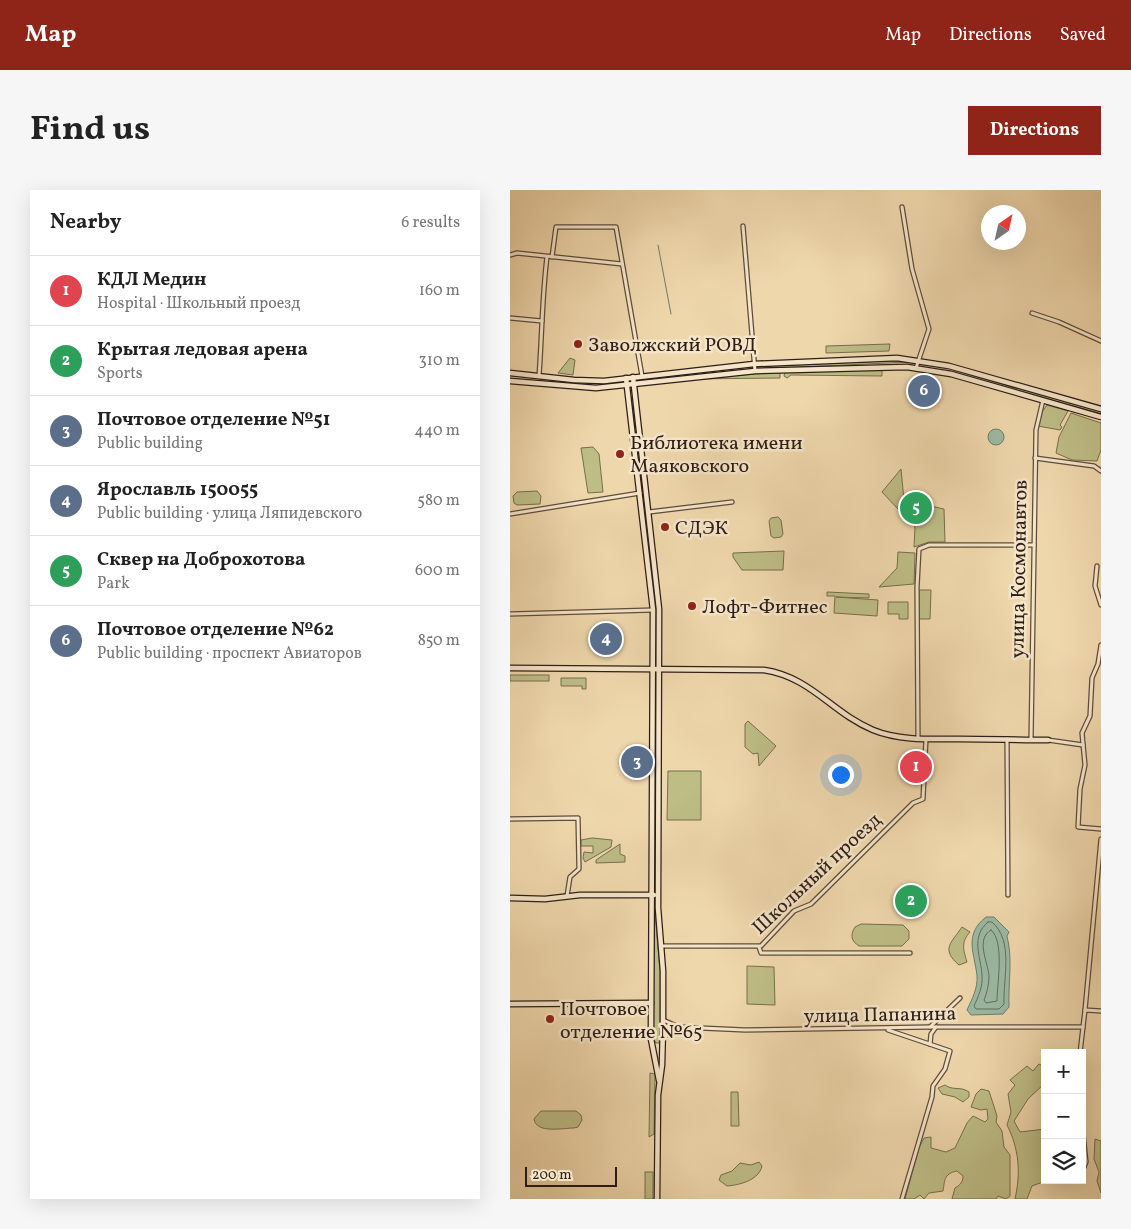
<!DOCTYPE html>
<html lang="en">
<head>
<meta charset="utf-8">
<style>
	:root { --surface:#fff; --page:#f6f6f6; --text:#222; --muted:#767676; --line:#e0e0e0; --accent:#8f2418 }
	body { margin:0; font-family:Vollkorn,serif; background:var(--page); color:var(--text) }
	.controls { position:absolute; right:15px; bottom:15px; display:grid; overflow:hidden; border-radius:0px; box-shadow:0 5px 20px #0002 }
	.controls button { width:45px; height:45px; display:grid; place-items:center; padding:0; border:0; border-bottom:1px solid var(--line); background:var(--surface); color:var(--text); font:25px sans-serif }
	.compass { position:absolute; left:471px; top:15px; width:45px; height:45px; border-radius:50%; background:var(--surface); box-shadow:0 5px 20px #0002; rotate:34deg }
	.scale { position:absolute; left:15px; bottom:12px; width:92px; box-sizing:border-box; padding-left:5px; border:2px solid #2e1e17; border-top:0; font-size:14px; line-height:18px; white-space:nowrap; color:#2e1e17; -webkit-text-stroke:4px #f5e5c9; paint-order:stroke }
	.you { position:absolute; left:330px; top:584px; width:18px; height:18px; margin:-12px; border:4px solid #fff; border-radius:50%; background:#1a73e8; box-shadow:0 0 0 8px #1a73e833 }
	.badge { display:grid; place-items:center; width:32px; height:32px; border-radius:50%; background:var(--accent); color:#fff; font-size:16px; font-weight:700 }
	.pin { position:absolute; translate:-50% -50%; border:2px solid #fff; box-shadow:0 1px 5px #0006 }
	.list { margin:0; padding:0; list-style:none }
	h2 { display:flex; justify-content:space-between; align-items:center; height:65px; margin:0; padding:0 20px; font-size:21px }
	h2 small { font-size:16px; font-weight:400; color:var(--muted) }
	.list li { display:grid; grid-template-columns:32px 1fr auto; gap:15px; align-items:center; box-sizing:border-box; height:70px; padding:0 20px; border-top:1px solid var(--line) }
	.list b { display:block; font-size:19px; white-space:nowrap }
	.list p { margin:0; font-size:16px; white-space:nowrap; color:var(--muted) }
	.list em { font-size:16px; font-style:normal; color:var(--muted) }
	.icon { flex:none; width:28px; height:28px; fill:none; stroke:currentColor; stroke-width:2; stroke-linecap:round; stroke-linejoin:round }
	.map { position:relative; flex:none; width:591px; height:1009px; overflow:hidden; border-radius:0px }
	header { display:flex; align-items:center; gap:30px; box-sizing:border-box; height:70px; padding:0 25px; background:var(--accent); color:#fff }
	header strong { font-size:24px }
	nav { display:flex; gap:28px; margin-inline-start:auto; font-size:18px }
	.intro { display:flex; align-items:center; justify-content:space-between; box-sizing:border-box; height:120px; padding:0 30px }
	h1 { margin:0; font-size:35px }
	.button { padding:12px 22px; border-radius:0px; background:var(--accent); color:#fff; font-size:18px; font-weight:700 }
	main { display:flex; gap:30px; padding:0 30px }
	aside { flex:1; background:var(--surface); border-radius:0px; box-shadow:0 5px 20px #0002 }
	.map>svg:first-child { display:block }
	.green { fill:#bebd86; stroke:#766e4e }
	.water { fill:#9bbaa4; stroke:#6f7c6c }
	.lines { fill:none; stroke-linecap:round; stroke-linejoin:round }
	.shore { stroke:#646c5e; stroke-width:1 }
	.stream { stroke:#6f7c6c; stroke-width:1 }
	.street-casing { stroke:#5e4c3c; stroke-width:5.5 }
	.secondary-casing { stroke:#2e1e17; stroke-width:7 }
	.street { stroke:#f5e5c9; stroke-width:3 }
	.secondary { stroke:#f5e5c9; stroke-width:4.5 }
	.poi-dot { fill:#8f2418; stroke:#f5e5c9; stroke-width:2 }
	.labels { text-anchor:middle; stroke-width:5; stroke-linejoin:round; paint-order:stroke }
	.poi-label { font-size:20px; fill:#2e1e17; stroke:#f5e5c9; text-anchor:start }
	.street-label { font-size:20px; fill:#2e1e17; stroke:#f5e5c9 }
</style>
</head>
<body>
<header>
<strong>Map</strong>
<nav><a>Map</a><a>Directions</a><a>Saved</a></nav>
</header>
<div class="intro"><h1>Find us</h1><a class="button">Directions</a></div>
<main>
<aside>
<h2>Nearby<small>6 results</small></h2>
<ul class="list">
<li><span class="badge" style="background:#e0444e">1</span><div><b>КДЛ Медин</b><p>Hospital · Школьный проезд</p></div><em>160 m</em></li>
<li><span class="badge" style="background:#2e9e5b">2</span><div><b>Крытая ледовая арена</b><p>Sports</p></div><em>310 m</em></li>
<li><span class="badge" style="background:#5c6f8a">3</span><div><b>Почтовое отделение №51</b><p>Public building</p></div><em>440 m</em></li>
<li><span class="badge" style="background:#5c6f8a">4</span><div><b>Ярославль 150055</b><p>Public building · улица Ляпидевского</p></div><em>580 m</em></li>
<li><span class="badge" style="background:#2e9e5b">5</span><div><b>Сквер на Доброхотова</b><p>Park</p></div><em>600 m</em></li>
<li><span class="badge" style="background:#5c6f8a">6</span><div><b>Почтовое отделение №62</b><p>Public building · проспект Авиаторов</p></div><em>850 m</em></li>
</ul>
</aside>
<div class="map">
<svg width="591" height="1009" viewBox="0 0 591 1009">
	<rect width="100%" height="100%" fill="#efd7ac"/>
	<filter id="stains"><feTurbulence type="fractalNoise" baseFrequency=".004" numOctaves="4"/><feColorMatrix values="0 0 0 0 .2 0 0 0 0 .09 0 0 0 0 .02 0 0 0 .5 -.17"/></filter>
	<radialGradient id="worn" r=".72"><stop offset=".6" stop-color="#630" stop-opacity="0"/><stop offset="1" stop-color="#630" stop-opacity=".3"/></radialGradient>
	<!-- green -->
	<g class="green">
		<polygon points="380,154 379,161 316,163 316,156"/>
		<polygon points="60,168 65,170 63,185 48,183"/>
		<polygon points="378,171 400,172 248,179 248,176"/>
		<polygon points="372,178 372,186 281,185 277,188 274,186 275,182"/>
		<polygon points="445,180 591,222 591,224 445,183"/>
		<polygon points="270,182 270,188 182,189"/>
		<polygon points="121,206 144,390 147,472 143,390"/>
		<polygon points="537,215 558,221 550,235 552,237 550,240 528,236 529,226"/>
		<polygon points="561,223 591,233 591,260 587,271 562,270 546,263 549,247"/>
		<polygon points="83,257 89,264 93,302 78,303 71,258"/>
		<polygon points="391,279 394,310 434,319 435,352 419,352 404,357 405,337 372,302"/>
		<polygon points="27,301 31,306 30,314 7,315 4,313 3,306 7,302"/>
		<polygon points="261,328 268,327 271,330 273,344 271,347 264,348 261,346 259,331"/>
		<polygon points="274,361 273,380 232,380 223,367 223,363"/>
		<polygon points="388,362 405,363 404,394 369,397 387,378"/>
		<polygon points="409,400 421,400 420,429 409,429"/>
		<polygon points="317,402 359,404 359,408 326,407 368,410 367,426 324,423 325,406 317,406"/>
		<polygon points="378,412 398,412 398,429 389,429 389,424 378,424"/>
		<polygon points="145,483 146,699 144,699"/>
		<rect x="0" y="485" width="39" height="6"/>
		<polygon points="51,488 76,488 76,499 72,499 72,496 51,496"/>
		<polygon points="238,531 266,556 249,576 248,563 243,564 235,557 235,534"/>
		<polygon points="158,581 191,581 191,630 157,630"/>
		<polygon points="82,648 102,650 101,657 75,672 73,668 74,662 83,663 83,656 71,656 71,650"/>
		<polygon points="110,654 110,664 115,666 115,672 86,673 86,670"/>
		<polygon points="144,711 150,781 150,849 149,853 146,853 143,849"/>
		<path d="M351,734L393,735L399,741V749L392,756H349C341,751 340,745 345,737Z"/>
		<path d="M452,737L460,742C451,752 453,759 457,772L449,775C430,759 442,752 452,737Z"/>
		<polygon points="237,776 264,777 265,815 237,814"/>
		<polygon points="69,817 110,818 110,824 69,823"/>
		<path d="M529,874L535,877V893L518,909L504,931L510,942L535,939V990H538L522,996L517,1009H505C511,982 509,959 497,935L501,922L498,904L505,895L500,890L517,876L523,881Z"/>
		<polygon points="140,883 145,884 144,944 139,947"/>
		<path d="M435,895C443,901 451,896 459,902V907L453,912L445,907L432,904L428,898Z"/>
		<path d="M471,899L479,901L487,926L486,932L492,941L494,957L500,965V1006L496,1009L488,1006L486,1009H442L445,998C450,995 453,992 453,986L447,981C433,984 435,991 433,1001L419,1003L414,1009L410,1005L404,1009H395L409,958L414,948L421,947V958L436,962L445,958L457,933L463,926L475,932L478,929L477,919L471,920L461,917L466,904Z"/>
		<polygon points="221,902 228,902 229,936 221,936"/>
		<path d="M31,921H66L71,925L72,930L68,937L64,938C53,938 26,944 24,929Z"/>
		<polygon points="585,949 591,951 591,1003 587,991 589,982 584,969"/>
		<path d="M249,972L252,976C249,990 230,995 217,996L209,990L211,985L222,981L230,973L241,975Z"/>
		<rect x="135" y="982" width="8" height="27"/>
	</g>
	<!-- water -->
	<g class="water">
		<circle cx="486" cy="247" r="8"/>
		<path d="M476,727H484L499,742L497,746C503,770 498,792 499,817L493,824L461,825L457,820C462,809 468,798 467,786C465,764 453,745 476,727Z"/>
	</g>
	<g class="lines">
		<!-- shore -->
		<g class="shore">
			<path d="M478,732H482C504,751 493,788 494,814L489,819H466L464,816C468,807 473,797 472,785C471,767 460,747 478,732Z"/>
			<path d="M481,740C495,751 487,794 487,811L476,813L474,810C477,803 479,794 479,786C478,772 465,749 481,740Z"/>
		</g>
		<!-- stream -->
		<polyline class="stream" points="148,55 161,124"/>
		<!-- street casing -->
		<g class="street-casing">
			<g id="street">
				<polyline points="392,17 402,79 419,139 406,178"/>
				<polyline points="233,36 245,181"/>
				<polyline points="0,65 7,63 112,74"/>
				<polyline points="42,67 46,37 106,37 132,186"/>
				<polyline points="522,123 549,132 591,151"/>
				<polyline points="0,128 32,131"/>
				<path d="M29,186C32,146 32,107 37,67"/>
				<polyline points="525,268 584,276 591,281"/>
				<polyline points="139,322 222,312"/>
				<polyline points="0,324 130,303"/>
				<polyline points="587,376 585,396 591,415"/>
				<polyline points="0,424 143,420"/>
				<polyline points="591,455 588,474 582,488 580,526 572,543 575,575 570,599 568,637 591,639"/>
				<polyline points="408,548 407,397 409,359 419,355 524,355"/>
				<polyline points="497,549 498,705"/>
				<polyline points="521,550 526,240 533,210"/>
				<polyline points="538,550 573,555"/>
				<polyline points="0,629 68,628 69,679 60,687 57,706"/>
				<polyline points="151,756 251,756 284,721 301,714 403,613 413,609 416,549"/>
				<polyline points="249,757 251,763 400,763"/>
				<polyline points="575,820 591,649"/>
				<polyline points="153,830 169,837 235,840 419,837 573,837"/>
				<polyline points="420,837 450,808"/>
				<polyline points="378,840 440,861 435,879 423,896 422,907 392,1009"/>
				<polyline points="153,848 165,838"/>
				<polyline points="420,854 421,844 426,837"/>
				<polyline points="570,863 575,820 591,821"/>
				<polyline points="572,934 576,972 572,982"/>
			</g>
		</g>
		<!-- secondary casing -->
		<g class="secondary-casing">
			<g id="secondary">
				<polyline points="0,183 64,190 94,191 244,174 387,168 439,176 591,219"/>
				<polyline points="123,187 149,419 148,718 153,781 153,838 152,875 148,905 147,1009"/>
				<polyline points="116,188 143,420 141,849 149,890"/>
				<polyline points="0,191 86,198 245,181 397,177 441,184 591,227"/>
				<path d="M0,478L254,480C301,487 322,523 363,540C390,551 422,549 450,549C480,549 509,550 538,550"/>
				<polyline points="0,708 35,709 70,705 144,705"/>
				<polyline points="0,814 141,813"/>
			</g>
		</g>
		<!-- street -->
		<use href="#street" class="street"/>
		<!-- secondary -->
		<use href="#secondary" class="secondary"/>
	</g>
	<!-- markers -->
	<g class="poi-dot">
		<circle cx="68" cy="154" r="5"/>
		<circle cx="110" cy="264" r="5"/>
		<circle cx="155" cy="337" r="5"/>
		<circle cx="182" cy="416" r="5"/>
		<circle cx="40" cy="829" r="5"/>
	</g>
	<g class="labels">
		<!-- poi labels -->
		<g class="poi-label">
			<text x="78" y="161">Заволжский РОВД</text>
			<text x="120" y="259">Библиотека имени<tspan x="120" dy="23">Маяковского</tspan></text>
			<text x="165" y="344">СДЭК</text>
			<text x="192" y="423">Лофт-Фитнес</text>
			<text x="50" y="825">Почтовое<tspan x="50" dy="23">отделение №65</tspan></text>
		</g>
		<!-- street labels -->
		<g class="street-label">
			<text transform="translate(508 379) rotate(-89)" y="7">улица Космонавтов</text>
			<text transform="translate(306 683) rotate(-43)" y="7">Школьный проезд</text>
			<text transform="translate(370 824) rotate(-1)" y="7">улица Папанина</text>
		</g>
	</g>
	<rect width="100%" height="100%" filter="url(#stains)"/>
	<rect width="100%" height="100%" fill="url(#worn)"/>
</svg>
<div class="controls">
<button>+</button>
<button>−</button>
<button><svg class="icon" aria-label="layers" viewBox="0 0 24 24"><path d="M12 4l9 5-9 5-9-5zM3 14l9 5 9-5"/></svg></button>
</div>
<svg class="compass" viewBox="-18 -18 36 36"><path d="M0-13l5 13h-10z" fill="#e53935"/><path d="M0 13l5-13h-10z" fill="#767676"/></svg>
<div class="scale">200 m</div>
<div class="you"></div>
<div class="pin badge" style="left:406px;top:577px;background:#e0444e">1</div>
<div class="pin badge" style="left:401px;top:711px;background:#2e9e5b">2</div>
<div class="pin badge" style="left:127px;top:572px;background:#5c6f8a">3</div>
<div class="pin badge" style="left:96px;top:449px;background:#5c6f8a">4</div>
<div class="pin badge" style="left:406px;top:318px;background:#2e9e5b">5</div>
<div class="pin badge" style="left:414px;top:201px;background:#5c6f8a">6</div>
</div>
</main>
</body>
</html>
